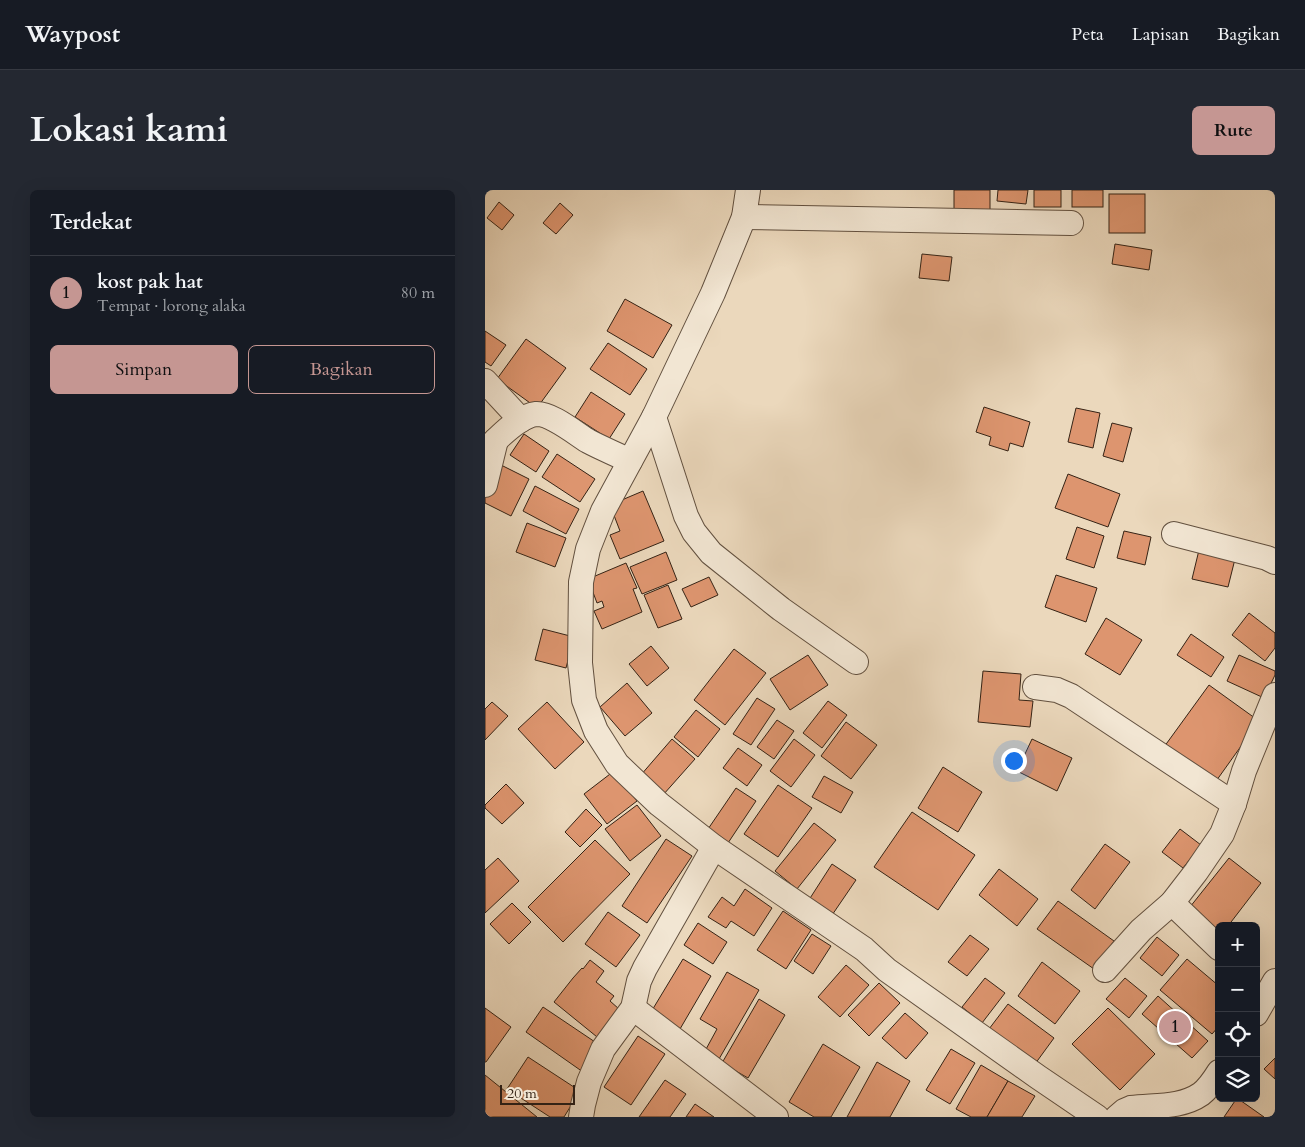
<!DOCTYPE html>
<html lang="id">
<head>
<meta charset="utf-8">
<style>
	:root { --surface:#171b24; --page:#242831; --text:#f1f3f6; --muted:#9ea1a6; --line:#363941; --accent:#c59692 }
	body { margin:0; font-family:Cardo,serif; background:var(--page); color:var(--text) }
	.controls { position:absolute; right:15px; bottom:15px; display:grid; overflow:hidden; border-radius:8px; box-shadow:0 5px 20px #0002 }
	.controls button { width:45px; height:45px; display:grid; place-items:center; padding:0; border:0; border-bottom:1px solid var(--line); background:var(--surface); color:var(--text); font:25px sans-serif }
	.scale { position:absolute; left:15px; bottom:12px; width:75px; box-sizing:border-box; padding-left:5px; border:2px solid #352315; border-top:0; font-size:14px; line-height:18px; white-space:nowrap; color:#352315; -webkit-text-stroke:4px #f2e6d3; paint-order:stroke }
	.you { position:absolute; left:528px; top:570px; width:18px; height:18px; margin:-12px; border:4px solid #fff; border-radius:50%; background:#1a73e8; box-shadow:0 0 0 8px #1a73e833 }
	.badge { display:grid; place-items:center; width:32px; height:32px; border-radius:50%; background:var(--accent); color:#111; font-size:16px; font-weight:700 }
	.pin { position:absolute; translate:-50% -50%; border:2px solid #fff; box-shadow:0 1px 5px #0006 }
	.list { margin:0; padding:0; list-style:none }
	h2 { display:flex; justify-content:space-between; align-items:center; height:65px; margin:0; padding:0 20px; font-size:21px }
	h2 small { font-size:16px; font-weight:400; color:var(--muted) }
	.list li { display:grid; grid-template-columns:32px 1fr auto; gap:15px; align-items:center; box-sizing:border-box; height:75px; padding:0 20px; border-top:1px solid var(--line) }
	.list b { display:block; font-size:19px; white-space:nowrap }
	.list p { margin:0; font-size:16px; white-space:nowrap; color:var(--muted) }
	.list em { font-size:16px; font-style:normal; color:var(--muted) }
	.actions { display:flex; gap:10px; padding:15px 20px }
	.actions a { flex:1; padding:11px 0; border:1px solid var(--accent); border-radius:8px; text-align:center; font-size:18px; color:var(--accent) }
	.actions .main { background:var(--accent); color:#111 }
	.icon { flex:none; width:28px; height:28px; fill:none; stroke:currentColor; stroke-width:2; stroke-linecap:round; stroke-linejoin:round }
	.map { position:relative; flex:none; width:790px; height:927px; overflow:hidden; border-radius:8px }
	header { display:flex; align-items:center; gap:30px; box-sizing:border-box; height:70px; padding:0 25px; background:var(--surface); border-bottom:1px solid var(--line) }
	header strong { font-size:24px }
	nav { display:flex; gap:28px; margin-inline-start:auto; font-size:18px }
	.intro { display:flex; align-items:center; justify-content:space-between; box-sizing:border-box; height:120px; padding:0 30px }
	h1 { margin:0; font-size:35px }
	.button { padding:12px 22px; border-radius:8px; background:var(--accent); color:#111; font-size:18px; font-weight:700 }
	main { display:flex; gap:30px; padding:0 30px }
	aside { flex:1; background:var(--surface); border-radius:8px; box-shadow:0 5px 20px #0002 }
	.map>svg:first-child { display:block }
	.building { fill:#dd956f; stroke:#352315 }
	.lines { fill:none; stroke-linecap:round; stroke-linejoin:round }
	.street-casing { stroke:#62503f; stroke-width:26 }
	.street { stroke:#f2e6d3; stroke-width:24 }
</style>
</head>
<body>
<header>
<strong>Waypost</strong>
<nav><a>Peta</a><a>Lapisan</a><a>Bagikan</a></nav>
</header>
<div class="intro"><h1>Lokasi kami</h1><a class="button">Rute</a></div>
<main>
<aside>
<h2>Terdekat<small></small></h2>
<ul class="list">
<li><span class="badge">1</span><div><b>kost pak hat</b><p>Tempat · lorong alaka</p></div><em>80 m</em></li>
</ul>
<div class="actions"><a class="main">Simpan</a><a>Bagikan</a></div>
</aside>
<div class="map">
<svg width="790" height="927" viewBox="0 0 790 927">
	<rect width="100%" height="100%" fill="#ebd8bc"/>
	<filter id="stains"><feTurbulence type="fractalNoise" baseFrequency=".004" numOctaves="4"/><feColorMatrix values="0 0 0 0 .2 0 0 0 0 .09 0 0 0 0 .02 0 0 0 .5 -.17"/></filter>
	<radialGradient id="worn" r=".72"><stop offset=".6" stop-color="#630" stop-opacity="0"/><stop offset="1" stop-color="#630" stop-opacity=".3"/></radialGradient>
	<!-- building -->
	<g class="building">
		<rect x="469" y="0" width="36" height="21"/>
		<polygon points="513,0 543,0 541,14 512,11"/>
		<rect x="549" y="0" width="27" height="17"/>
		<rect x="587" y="0" width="31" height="17"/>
		<rect x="624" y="4" width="36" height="39"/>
		<polygon points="14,12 29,25 17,40 2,28"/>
		<polygon points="75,13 88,25 71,44 58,33"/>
		<polygon points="630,54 667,60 664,80 627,74"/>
		<polygon points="437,64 467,67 464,91 434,88"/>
		<polygon points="140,109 187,135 168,168 122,141"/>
		<polygon points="0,141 21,155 6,176 0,172"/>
		<polygon points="41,149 81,178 52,218 12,189"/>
		<polygon points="123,153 162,179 145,205 105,179"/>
		<polygon points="106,202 140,224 124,249 90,227"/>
		<polygon points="499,217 545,232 538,257 525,253 523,261 504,255 506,247 491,242"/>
		<polygon points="591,218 615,223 608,258 583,252"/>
		<polygon points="627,233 647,238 638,272 618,266"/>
		<polygon points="39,244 64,261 51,282 25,265"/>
		<polygon points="72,264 110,289 95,312 57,287"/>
		<polygon points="16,275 44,289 26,326 0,313 0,308"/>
		<polygon points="583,284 635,304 623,337 570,318"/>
		<polygon points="50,296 94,319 81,344 38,321"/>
		<polygon points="158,301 179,351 135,369 125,345 135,341 125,315"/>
		<polygon points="42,333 81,348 70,377 31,362"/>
		<polygon points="592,337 619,346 609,378 581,369"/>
		<polygon points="639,341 666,347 660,375 632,368"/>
		<polygon points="714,360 750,369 743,397 707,389"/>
		<polygon points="181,362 192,390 157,404 145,377"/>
		<polygon points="141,373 152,398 148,399 157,422 117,439 109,421 119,417 117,411 112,413 103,389"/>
		<polygon points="571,385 612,398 601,432 560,417"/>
		<polygon points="224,387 233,405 206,417 197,399"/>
		<polygon points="183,395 197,429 173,438 159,405"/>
		<polygon points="764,423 790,443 790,458 780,471 747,445"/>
		<polygon points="621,428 657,450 635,485 600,464"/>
		<polygon points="58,439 89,447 81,478 50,470"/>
		<polygon points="706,444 739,467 726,487 692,465"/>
		<polygon points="166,456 184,478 162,496 144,474"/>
		<polygon points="249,459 281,483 240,535 209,510"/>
		<polygon points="323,465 343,495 305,520 285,489"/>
		<polygon points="754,465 790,481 790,485 779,508 742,491"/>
		<polygon points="498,481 536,484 534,510 548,511 545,537 493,532"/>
		<polygon points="142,493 167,523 140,546 115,517"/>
		<polygon points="724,495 774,531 729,594 679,557"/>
		<polygon points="272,508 290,519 266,555 248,544"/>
		<polygon points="343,511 362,525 337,558 318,543"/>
		<polygon points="7,512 23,526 0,550 0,519"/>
		<polygon points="62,512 99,552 70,579 33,539"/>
		<polygon points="211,520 235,539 213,567 189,547"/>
		<polygon points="292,530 309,541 289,569 272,557"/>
		<polygon points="361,532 392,555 366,589 336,566"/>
		<polygon points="187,549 210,569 178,605 155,586"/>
		<polygon points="309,549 330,565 306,597 285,581"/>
		<polygon points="547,549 587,568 572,601 532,581"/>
		<polygon points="253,558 277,575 262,596 238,578"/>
		<polygon points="458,577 497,602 473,642 433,618"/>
		<polygon points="129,581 152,611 122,634 99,604"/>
		<polygon points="339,586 368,602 356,623 327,607"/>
		<polygon points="21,594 39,613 17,634 0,618 0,615"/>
		<polygon points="293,595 327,618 293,667 259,644"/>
		<polygon points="251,598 271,611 241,656 221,642"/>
		<polygon points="152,615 176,646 145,671 120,639"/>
		<polygon points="101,619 117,635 95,657 80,642"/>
		<polygon points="427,622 490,665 453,720 389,677"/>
		<polygon points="329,633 351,650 312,699 290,681"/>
		<polygon points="695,639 716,655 698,678 677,662"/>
		<polygon points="181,649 207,666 162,733 137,716"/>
		<polygon points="110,650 145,684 78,752 43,717"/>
		<polygon points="620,654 645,672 610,719 586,700"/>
		<polygon points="13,668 34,691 0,723 0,680"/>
		<polygon points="744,668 776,693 743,736 734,736 734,748 701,722"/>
		<polygon points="347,674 371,690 343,731 320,716"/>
		<polygon points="514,679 553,709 532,736 494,705"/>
		<polygon points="260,699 287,718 269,746 246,731 241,738 223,727 237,707 249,716"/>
		<polygon points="573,711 629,751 609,779 552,739"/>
		<polygon points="27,713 46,732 24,754 5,734"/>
		<polygon points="298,721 326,740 301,779 272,760"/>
		<polygon points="123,722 155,745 131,777 100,754"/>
		<polygon points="213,733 242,752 228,774 199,755"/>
		<polygon points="327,744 346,756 328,784 309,771"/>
		<polygon points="485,745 504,759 482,786 463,772"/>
		<polygon points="672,747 694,765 677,786 655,768"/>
		<polygon points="198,769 226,786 195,839 166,822"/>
		<polygon points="702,769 734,796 734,836 727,844 675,800"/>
		<polygon points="105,770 119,781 111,792 129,806 125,811 134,819 117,851 69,812 88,788 97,778 98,779"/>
		<polygon points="557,772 595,801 570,834 533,806"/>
		<polygon points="361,775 384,795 355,827 333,807"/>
		<polygon points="242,782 274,800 234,869 220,861 232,839 215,829"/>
		<polygon points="500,788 520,803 497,833 477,817"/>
		<polygon points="640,788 662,806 644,828 621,809"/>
		<polygon points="394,793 415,813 384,846 363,825"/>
		<polygon points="673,806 723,851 707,868 657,824"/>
		<polygon points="274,809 300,825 263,888 237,873"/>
		<polygon points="523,814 569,848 550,874 504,839"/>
		<polygon points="58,817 116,856 98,882 41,842"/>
		<polygon points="0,818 26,837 1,872 0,872"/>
		<polygon points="623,818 670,864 635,900 587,854"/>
		<polygon points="420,823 443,843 421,869 397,848"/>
		<polygon points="153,846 180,864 146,915 119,897"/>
		<polygon points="338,854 375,877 346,927 329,927 304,912"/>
		<polygon points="466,859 490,873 465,914 441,900"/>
		<polygon points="43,867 95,901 79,927 65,927 22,899"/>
		<polygon points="790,868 790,889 779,879"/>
		<polygon points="392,872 425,891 405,927 362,927"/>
		<polygon points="496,875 523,891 502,927 486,927 471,919"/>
		<polygon points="0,885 52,927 0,927"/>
		<polygon points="180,890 201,904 185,927 154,927"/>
		<polygon points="523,891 550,906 537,927 502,927"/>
		<polygon points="752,908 779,927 739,927"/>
		<polygon points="210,914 229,927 201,927"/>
	</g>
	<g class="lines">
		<!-- street casing -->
		<g class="street-casing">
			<g id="street">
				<polyline points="263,0 259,27 228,103 169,227 118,321 103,359 96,392 95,473 99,510 111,541 132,574 174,614 229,657 379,759 402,780 553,887 612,927"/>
				<polyline points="259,27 586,33"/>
				<polyline points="0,191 36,230"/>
				<polyline points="169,227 201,326 209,342 226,363 296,419 371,472"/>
				<path d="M0,259L4,257C15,246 34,226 51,224C66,223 90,243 103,251C116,258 131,264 145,271"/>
				<polyline points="0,295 11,250"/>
				<polyline points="689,344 782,368 790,372"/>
				<polyline points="550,497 572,500 586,506 749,614"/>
				<polyline points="687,713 734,758"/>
				<polyline points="620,780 656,740 687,713 711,682 737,644 749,614 759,581 790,505"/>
				<polyline points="148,818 291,927"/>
				<polyline points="771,824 790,791"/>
				<polyline points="96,927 98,915 104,892 118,859 148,818 154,791 160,778 229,657"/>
				<path d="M632,927L639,921L646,918C669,915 696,918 716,904C724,898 729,890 734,882"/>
			</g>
		</g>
		<!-- street -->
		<use href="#street" class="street"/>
	</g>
	<rect width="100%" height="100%" filter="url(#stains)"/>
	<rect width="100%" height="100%" fill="url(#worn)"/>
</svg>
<div class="controls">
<button>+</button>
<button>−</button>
<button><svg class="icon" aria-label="locate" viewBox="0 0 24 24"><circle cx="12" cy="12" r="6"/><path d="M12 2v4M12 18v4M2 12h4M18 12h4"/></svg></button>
<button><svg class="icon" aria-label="layers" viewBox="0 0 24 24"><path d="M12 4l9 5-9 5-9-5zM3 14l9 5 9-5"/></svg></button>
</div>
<div class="scale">20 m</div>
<div class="you"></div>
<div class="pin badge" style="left:690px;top:837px">1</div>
</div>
</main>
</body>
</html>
